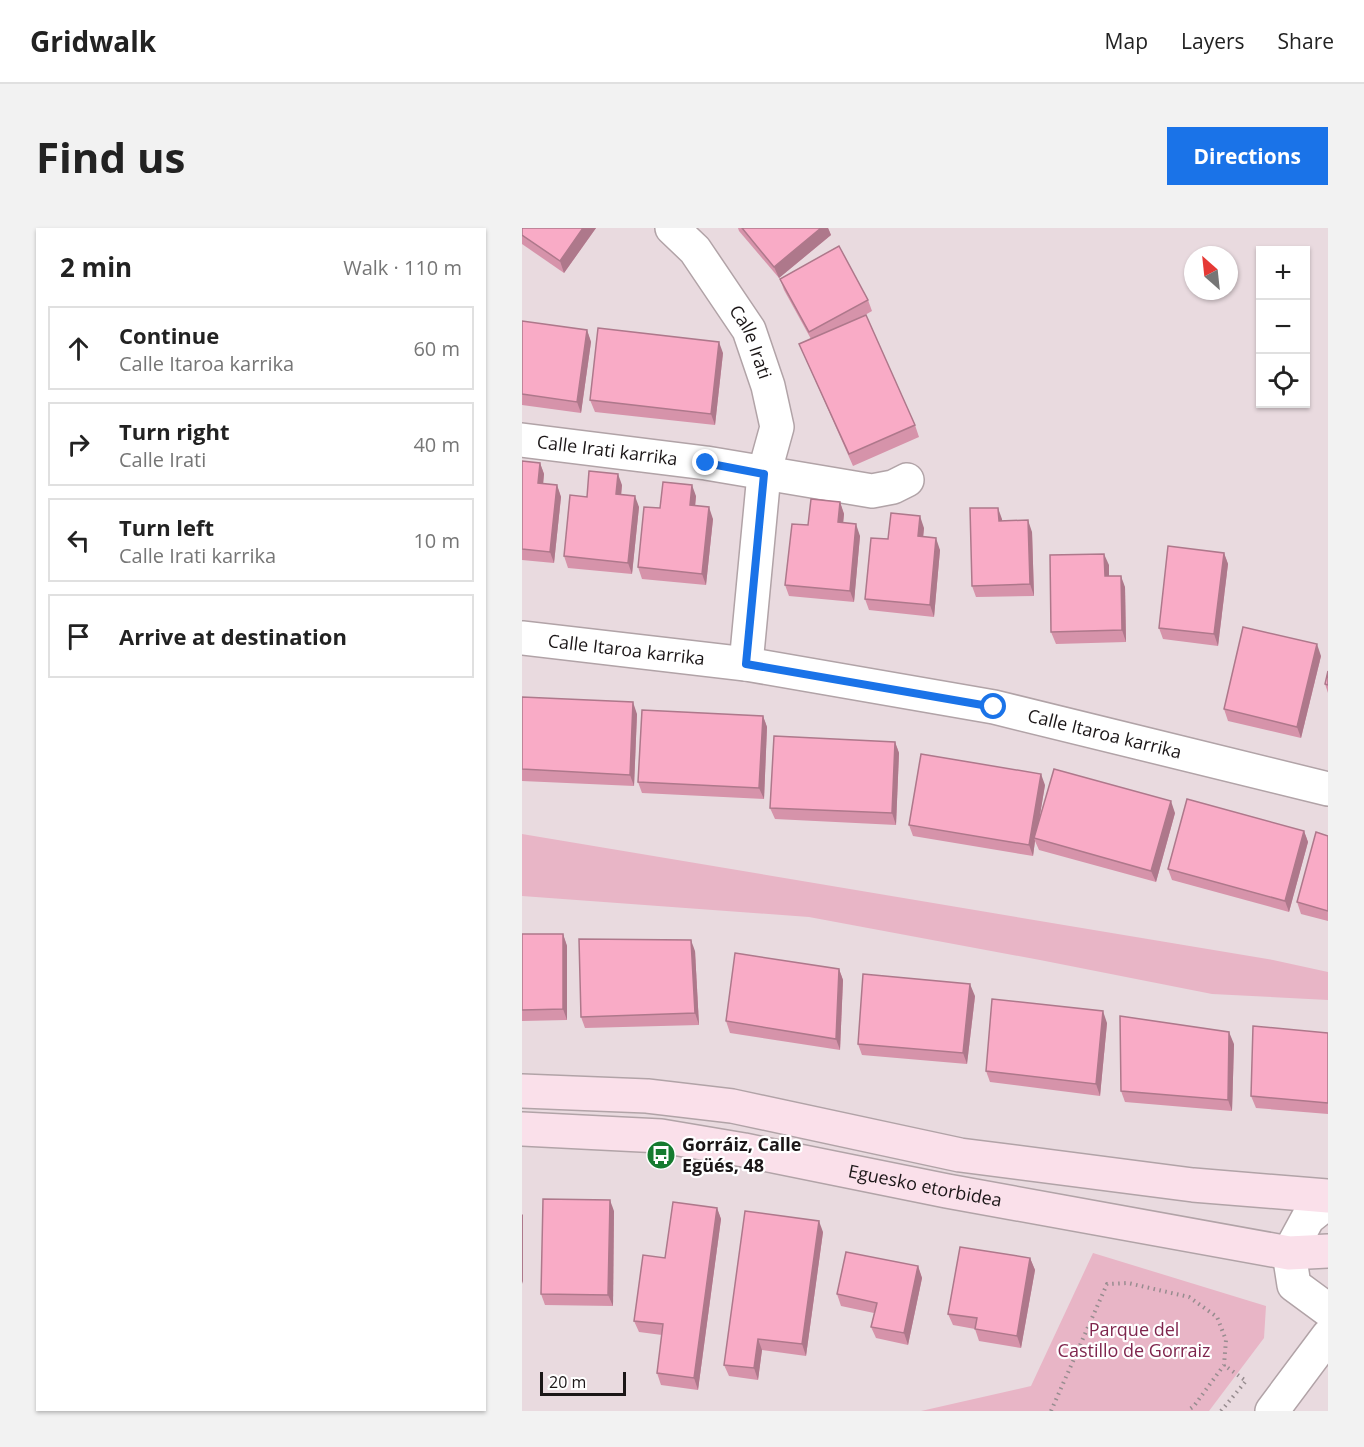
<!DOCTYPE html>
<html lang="en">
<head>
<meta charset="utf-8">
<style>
	:root { --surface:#fff; --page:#f2f2f2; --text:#222; --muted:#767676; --line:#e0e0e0; --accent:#1a73e8 }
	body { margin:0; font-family:"Open Sans",sans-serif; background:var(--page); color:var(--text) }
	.controls { position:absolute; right:18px; top:18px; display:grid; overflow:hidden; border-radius:0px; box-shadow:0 2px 4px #0004 }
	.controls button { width:54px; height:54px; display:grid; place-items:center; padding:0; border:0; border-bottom:2px solid var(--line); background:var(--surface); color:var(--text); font:30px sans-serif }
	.compass { position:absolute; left:662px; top:18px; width:54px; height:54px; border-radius:50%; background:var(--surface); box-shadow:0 2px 4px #0004; rotate:333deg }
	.scale { position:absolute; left:18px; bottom:15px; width:86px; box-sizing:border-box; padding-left:6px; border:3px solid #1b1617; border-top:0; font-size:16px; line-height:21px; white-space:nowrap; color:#1b1617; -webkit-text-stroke:4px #fff; paint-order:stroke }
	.stop { position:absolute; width:18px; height:18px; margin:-14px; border:4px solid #1a73e8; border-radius:50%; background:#fff }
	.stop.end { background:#1a73e8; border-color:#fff; box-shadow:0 2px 6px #0008 }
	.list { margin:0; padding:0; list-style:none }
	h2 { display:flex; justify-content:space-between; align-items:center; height:78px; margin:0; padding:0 24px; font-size:26px }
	h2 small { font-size:20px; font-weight:400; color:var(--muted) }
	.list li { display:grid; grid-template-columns:39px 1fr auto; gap:18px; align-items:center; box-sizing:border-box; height:84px; margin:0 12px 12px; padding:0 12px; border:2px solid var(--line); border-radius:0px }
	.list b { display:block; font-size:22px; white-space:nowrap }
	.list p { margin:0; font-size:20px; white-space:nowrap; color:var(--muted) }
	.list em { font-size:20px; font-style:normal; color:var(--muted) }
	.icon { flex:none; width:33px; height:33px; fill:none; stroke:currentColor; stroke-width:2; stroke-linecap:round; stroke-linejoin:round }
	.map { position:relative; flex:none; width:806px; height:1183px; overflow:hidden; border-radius:0px }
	header { display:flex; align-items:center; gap:36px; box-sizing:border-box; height:84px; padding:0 30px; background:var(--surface); border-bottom:2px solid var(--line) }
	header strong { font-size:28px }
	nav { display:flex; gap:33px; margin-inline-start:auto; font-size:21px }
	.intro { display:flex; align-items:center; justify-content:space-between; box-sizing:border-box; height:144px; padding:0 36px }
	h1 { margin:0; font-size:42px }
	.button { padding:15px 27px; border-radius:0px; background:var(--accent); color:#fff; font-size:21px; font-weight:700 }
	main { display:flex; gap:36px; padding:0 36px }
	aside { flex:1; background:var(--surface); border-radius:0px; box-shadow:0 2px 4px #0004 }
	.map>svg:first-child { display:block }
	.green { fill:#e8b5c6 }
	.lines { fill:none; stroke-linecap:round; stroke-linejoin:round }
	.street-casing { stroke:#b1a3a7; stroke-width:36 }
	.secondary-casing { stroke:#b1a3a7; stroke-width:36 }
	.path { stroke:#978c8f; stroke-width:4; stroke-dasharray:1.5 4.5; stroke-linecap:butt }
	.street { stroke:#fff; stroke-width:33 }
	.secondary { stroke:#fae0ea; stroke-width:33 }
	.wall { fill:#d693aa }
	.shaded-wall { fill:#ae788b }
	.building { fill:#f9abc6; stroke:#ae788b; stroke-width:1.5 }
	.route { stroke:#1a73e8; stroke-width:8 }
	.labels { text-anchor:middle; stroke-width:4.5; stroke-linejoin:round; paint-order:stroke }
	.street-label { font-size:18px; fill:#1b1617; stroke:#fff }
	.poi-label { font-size:18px; font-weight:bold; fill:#1b1617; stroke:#fff; text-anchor:start }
	.park-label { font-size:18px; fill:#7f264e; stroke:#fff }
</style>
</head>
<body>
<header>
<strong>Gridwalk</strong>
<nav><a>Map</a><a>Layers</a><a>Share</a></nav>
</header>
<div class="intro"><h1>Find us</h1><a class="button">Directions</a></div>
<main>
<aside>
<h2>2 min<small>Walk · 110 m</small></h2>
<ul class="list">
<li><svg class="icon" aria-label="ahead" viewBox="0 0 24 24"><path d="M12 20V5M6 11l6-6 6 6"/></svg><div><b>Continue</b><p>Calle Itaroa karrika</p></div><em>60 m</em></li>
<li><svg class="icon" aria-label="right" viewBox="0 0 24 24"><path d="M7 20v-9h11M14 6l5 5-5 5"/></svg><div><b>Turn right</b><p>Calle Irati</p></div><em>40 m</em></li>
<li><svg class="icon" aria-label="left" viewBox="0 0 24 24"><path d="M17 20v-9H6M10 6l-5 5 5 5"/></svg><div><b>Turn left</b><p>Calle Irati karrika</p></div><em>10 m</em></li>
<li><svg class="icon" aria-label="arrive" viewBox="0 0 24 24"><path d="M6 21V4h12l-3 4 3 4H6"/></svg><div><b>Arrive at destination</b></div></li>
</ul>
</aside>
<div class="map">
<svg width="806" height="1183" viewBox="0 0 806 1183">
	<rect width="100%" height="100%" fill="#e9dadf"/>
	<!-- green -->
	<g class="green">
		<polygon points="0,606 751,732 806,744 806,772 690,766 518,732 287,689 0,668"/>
		<polygon points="571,1025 744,1078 742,1110 687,1183 399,1183 509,1158"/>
	</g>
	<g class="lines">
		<!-- street casing -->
		<g class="street-casing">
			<g id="street">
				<path id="s1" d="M150,0L173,22L227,102L246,158L255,199L242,246L224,436"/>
				<path id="s2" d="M0,212L184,235L350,263L371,259L385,252"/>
				<path id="s3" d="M0,410L224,436L472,479L806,561"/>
				<polyline points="806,974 786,990 767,1025 772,1057 806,1082"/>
				<polyline points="750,1183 806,1108"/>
			</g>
		</g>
		<!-- secondary casing -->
		<g class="secondary-casing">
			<g id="secondary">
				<polyline points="0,863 125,868 210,878 438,927 671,957 806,968"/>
				<path id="s4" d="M0,901L139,908L222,922L425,963L767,1025L806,1023"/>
			</g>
		</g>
		<!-- path -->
		<g class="path">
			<polyline points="529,1183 585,1056 606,1055 667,1069 695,1089 704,1112 702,1137 672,1178 665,1183"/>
			<polyline points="699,1183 724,1153 702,1137"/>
		</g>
		<!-- street -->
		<use href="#street" class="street"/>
		<!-- secondary -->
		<use href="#secondary" class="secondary"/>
	</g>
	<!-- wall -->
	<g class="wall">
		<polygon points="0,0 74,0 42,45 0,16"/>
		<polygon points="216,0 306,0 309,7 257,50 217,3"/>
		<polygon points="258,51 346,72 350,83 343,87 393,197 397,209 331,238 282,127 277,116 289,111 262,62"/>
		<polygon points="0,93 65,102 69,114 59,185 0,177"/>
		<polygon points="201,125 193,197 73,184 68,172"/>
		<polygon points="0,233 18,235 22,246 21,256 35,257 39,269 32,335 0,332"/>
		<polygon points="100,257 99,267 117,279 110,346 46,340 42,328 65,269"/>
		<polygon points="174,268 173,278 191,291 184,357 120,351 116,339 138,280"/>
		<polygon points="318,274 322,286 321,295 338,308 332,374 267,368 263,357 286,297"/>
		<polygon points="480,291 480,293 510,304 512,368 454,369 450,358"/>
		<polygon points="402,300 401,309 418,322 412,389 347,382 343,371 366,311"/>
		<polygon points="702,325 706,336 696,418 641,411 637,400"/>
		<polygon points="587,337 587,348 603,359 604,414 534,416 529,404"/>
		<polygon points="799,428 779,510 706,493 702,481"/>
		<polygon points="806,443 806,465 803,456"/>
		<polygon points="0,469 115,486 112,558 0,553"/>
		<polygon points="241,488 245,499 242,571 120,565 116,554"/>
		<polygon points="373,514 377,525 374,597 253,591 248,580"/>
		<polygon points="523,557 516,598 653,585 634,654 517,622 513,613 511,628 391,608 387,597"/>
		<polygon points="782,603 786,614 767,684 650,652 646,641"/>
		<polygon points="806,608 806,693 779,686 775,674"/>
		<polygon points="0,706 41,706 45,718 45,792 0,793"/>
		<polygon points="173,723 177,797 63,800 59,789"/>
		<polygon points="317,741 321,752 318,822 208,805 204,793"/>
		<polygon points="453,768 445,836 340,827 336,816"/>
		<polygon points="585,795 578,868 468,854 464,843"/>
		<polygon points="806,805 806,886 734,880 729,868"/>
		<polygon points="712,816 710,883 603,874 599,863"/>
		<polygon points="195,980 199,991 176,1162 139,1157 135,1145 140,1107 117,1104 112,1093 143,1030"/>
		<polygon points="92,983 91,1078 23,1077 19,1066"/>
		<polygon points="301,1004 284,1128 240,1122 236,1152 207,1148 202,1137"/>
		<polygon points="508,1030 513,1042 499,1120 457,1113 453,1101 431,1097 426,1086"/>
		<polygon points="396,1038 400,1050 386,1117 354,1110 349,1099 352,1085 319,1078 315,1066"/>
	</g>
	<!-- shaded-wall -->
	<g class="shaded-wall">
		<polygon points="61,0 74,0 42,45 38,33"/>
		<polygon points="299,0 306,0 309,7 257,50 252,39"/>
		<polygon points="65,102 69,114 59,185 55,174"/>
		<polygon points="197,114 201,125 193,197 189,186"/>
		<polygon points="18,235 22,246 20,267 16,255"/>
		<polygon points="96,246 100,257 98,278 94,266"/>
		<polygon points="35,257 39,269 32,335 28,324"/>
		<polygon points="170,257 174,268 172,289 168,277"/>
		<polygon points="113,268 117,279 110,346 106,335"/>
		<polygon points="318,274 322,286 320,306 316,294"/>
		<polygon points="187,279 191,291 184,357 180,346"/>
		<polygon points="476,280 480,291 481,305 477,293"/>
		<polygon points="398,288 402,300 400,320 396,308"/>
		<polygon points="506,292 510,304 512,368 508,356"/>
		<polygon points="334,296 338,308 332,374 328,363"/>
		<polygon points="414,310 418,322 412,389 408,377"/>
		<polygon points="702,325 706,336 696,418 692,406"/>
		<polygon points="582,326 587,337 587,360 583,348"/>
		<polygon points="599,348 603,359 604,414 600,402"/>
		<polygon points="795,416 799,428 779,510 775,499"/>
		<polygon points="111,474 115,486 112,558 108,547"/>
		<polygon points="241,488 245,499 242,571 237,560"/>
		<polygon points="373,514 377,525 374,597 370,585"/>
		<polygon points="519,546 523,557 514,611 512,610 513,613 511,628 507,617"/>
		<polygon points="649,573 653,585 634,654 629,643"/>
		<polygon points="782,603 786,614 767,684 763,673"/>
		<polygon points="41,706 45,718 45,792 41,781"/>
		<polygon points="169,712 173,723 177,797 173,785"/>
		<polygon points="317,741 321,752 318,822 314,811"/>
		<polygon points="448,756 453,768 445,836 441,825"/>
		<polygon points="581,783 585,795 578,868 574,856"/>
		<polygon points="707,804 712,816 710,883 706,872"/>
		<polygon points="88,972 92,983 91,1078 86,1067"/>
		<polygon points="195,980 199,991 176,1162 172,1150"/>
		<polygon points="0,986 1,987 1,1056 0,1053"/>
		<polygon points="297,993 301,1004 284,1128 280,1116"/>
		<polygon points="508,1030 513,1042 499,1120 495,1108"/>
		<polygon points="396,1038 400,1050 386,1117 382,1105"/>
		<polygon points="236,1111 240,1122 236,1152 232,1140"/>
	</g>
	<!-- building -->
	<g class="building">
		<polygon points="0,0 61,0 38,33 0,7"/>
		<polygon points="220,0 299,0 252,39"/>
		<polygon points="317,18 346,72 287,104 258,51"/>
		<polygon points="344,87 393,197 327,226 277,116"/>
		<polygon points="0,93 65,102 55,174 0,166"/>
		<polygon points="76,100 197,114 189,186 68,172"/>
		<polygon points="0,233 18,235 16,255 35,257 28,324 0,321"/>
		<polygon points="67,243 96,246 94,266 113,268 106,335 42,328 48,267 65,269"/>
		<polygon points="141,254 170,257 168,277 187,279 180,346 116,339 122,279 138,280"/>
		<polygon points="289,271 318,274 316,294 334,296 328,363 263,357 270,296 286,297"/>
		<polygon points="448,280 476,280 477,293 506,292 508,356 450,358"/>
		<polygon points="369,285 398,288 396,308 414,310 408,377 343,371 349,310 366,311"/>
		<polygon points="646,318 702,325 692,406 637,400"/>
		<polygon points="582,326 583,348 599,348 600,402 529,404 528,327"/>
		<polygon points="721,399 795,416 775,499 702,481"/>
		<polygon points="806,443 806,457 803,456"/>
		<polygon points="0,469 111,474 108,547 0,541"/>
		<polygon points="120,482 241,488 237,560 116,554"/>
		<polygon points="252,508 373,514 370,585 248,580"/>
		<polygon points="399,526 519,546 507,617 387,597"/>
		<polygon points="532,541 649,573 629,643 512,610"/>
		<polygon points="665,571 782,603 763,673 646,641"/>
		<polygon points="794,604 806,608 806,683 775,674"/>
		<polygon points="0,706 41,706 41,781 0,782"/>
		<polygon points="57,711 169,712 173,785 59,789"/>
		<polygon points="213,725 317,741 314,811 204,793"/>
		<polygon points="341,746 448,756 441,825 336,816"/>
		<polygon points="470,771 581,783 574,856 464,843"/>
		<polygon points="598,788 707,804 706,872 599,863"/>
		<polygon points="731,798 806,805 806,875 729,868"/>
		<polygon points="21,971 88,972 86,1067 19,1066"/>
		<polygon points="151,974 195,980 172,1150 135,1145 141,1096 112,1093 121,1027 143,1030"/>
		<polygon points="223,983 297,993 280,1116 236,1111 232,1140 202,1137"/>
		<polygon points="438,1019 508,1030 495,1108 453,1101 455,1090 426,1086"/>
		<polygon points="324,1024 396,1038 382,1105 349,1099 355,1075 315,1066"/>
	</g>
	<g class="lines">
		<!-- route -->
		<polyline class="route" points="184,235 242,246 224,436 472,479"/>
	</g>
	<!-- icons -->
	<defs>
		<g id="bus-disc" transform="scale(1.5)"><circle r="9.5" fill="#157b2f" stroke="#fff"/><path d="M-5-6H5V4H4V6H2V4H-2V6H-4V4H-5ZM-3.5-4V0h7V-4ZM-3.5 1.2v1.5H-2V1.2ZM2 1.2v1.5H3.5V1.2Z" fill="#fff"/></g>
	</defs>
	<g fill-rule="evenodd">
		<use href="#bus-disc" x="139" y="927"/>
	</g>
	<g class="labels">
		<!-- street labels -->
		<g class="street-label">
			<text dy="6" stroke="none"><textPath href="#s1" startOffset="140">Calle Irati</textPath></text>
			<text dy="6" stroke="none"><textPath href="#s2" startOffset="86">Calle Irati karrika</textPath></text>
			<text dy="6" stroke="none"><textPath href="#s3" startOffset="105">Calle Itaroa karrika</textPath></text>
			<text dy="6" stroke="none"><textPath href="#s3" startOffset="591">Calle Itaroa karrika</textPath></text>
			<text dy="6" stroke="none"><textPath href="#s4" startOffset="408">Eguesko etorbidea</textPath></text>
		</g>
		<!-- poi labels -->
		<g class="poi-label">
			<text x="160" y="923">Gorráiz, Calle<tspan x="160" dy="21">Egüés, 48</tspan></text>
		</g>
		<!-- park labels -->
		<g class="park-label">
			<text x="612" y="1108">Parque del<tspan x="612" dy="21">Castillo de Gorraiz</tspan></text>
		</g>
	</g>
</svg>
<div class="controls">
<button>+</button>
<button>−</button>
<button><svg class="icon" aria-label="locate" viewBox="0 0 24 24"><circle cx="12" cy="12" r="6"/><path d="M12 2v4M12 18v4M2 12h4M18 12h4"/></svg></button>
</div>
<svg class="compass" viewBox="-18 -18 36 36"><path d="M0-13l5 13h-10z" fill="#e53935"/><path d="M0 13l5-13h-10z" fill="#767676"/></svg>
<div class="scale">20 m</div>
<div class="stop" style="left:472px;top:479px"></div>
<div class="stop end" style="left:184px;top:235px"></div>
</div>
</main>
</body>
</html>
